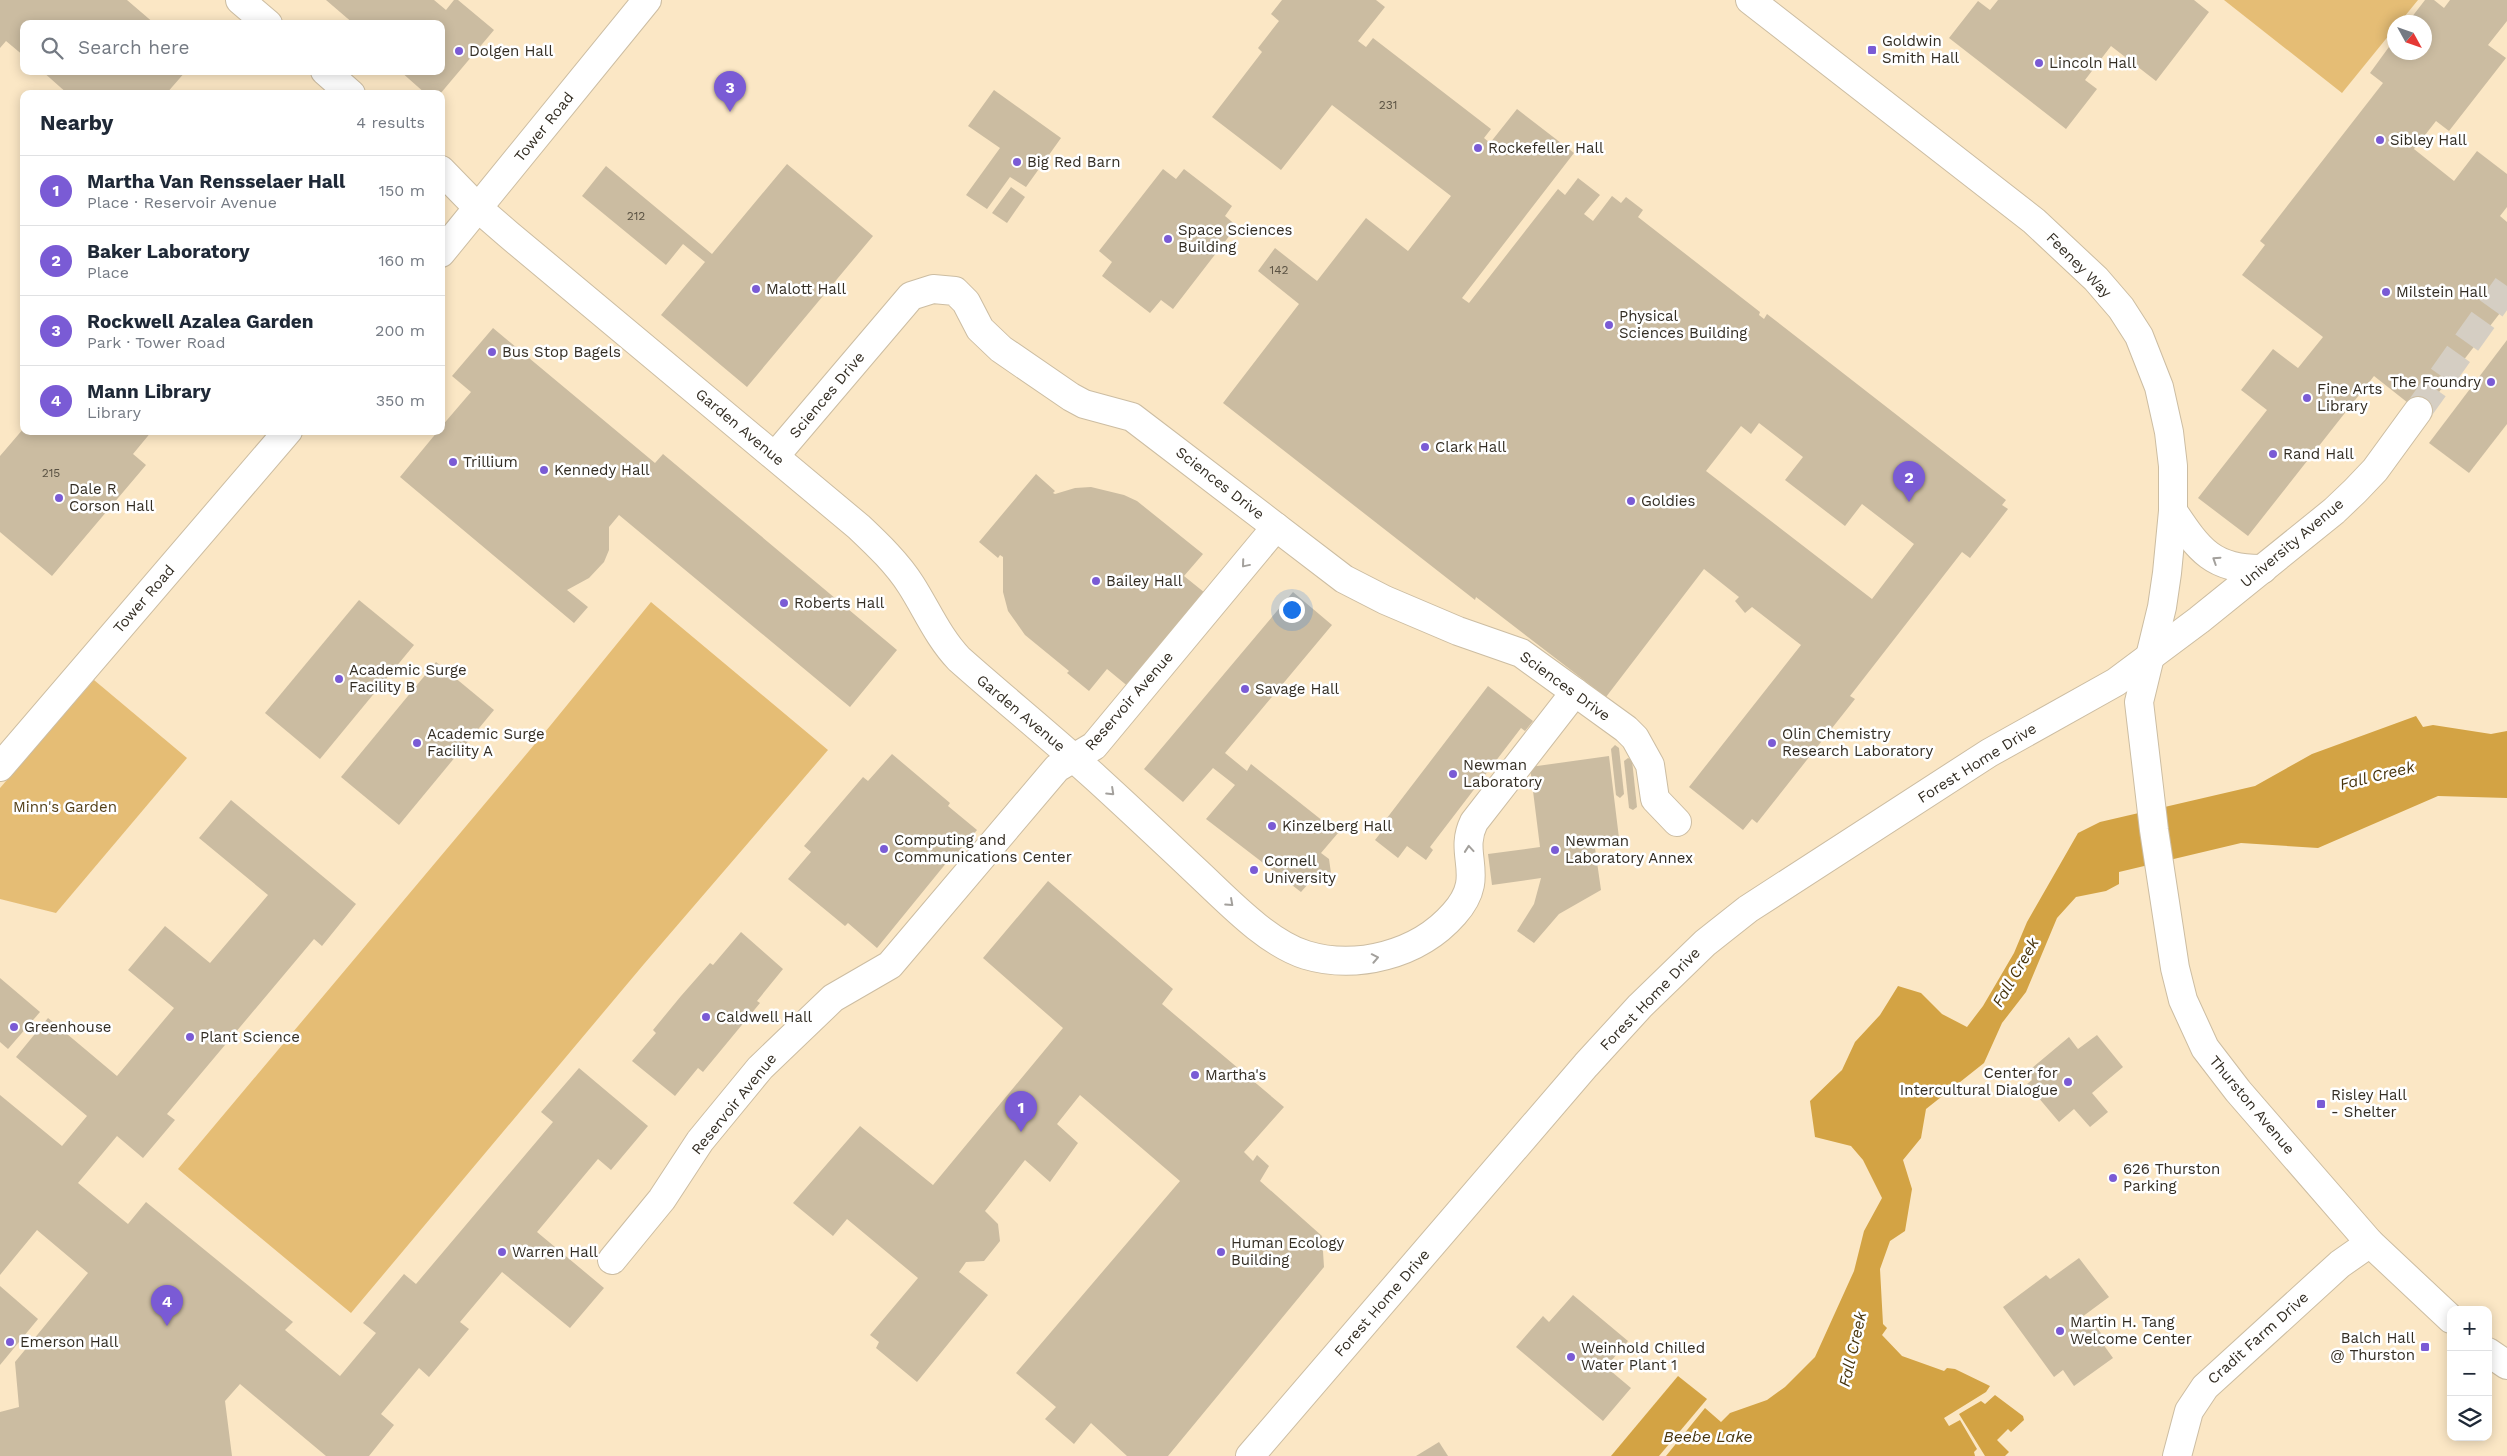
<!DOCTYPE html>
<html lang="en">
<head>
<meta charset="utf-8">
<style>
	:root { --surface:#fff; --page:#f2f2f3; --text:#1f2937; --muted:#747a83; --line:#e0e1e3; --accent:#7a5bd5 }
	body { margin:0; font-family:"Work Sans",sans-serif; background:var(--page); color:var(--text) }
	.controls { position:absolute; right:15px; bottom:15px; display:grid; overflow:hidden; border-radius:10px; box-shadow:0 2px 12px #0003 }
	.controls button { width:45px; height:45px; display:grid; place-items:center; padding:0; border:0; border-bottom:1px solid var(--line); background:var(--surface); color:var(--text); font:25px sans-serif }
	.compass { position:absolute; left:2387px; top:15px; width:45px; height:45px; border-radius:50%; background:var(--surface); box-shadow:0 2px 12px #0003; rotate:130deg }
	.you { position:absolute; left:1291px; top:609px; width:18px; height:18px; margin:-12px; border:4px solid #fff; border-radius:50%; background:#1a73e8; box-shadow:0 0 0 8px #1a73e833 }
	.badge { display:grid; place-items:center; width:32px; height:32px; border-radius:50%; background:var(--accent); color:#fff; font-size:16px; font-weight:700 }
	.pin { position:absolute; translate:-50% -41px; filter:drop-shadow(0 1px 2px #0008) }
	.pin::after { content:''; position:absolute; top:26px; width:18px; height:15px; background:inherit; clip-path:polygon(0 0,100% 0,50% 100%) }
	.list { margin:0; padding:0; list-style:none }
	h2 { display:flex; justify-content:space-between; align-items:center; height:65px; margin:0; padding:0 20px; font-size:21px }
	h2 small { font-size:16px; font-weight:400; color:var(--muted) }
	.list li { display:grid; grid-template-columns:32px 1fr auto; gap:15px; align-items:center; box-sizing:border-box; height:70px; padding:0 20px; border-top:1px solid var(--line) }
	.list b { display:block; font-size:19px; white-space:nowrap }
	.list p { margin:0; font-size:16px; white-space:nowrap; color:var(--muted) }
	.list em { font-size:16px; font-style:normal; color:var(--muted) }
	.icon { flex:none; width:28px; height:28px; fill:none; stroke:currentColor; stroke-width:2; stroke-linecap:round; stroke-linejoin:round }
	.map { position:relative; flex:none; width:2507px; height:1456px; overflow:hidden }
	.search { position:absolute; background:var(--surface); box-shadow:0 2px 12px #0003; left:20px; top:20px; width:425px; height:55px; display:flex; align-items:center; gap:12px; box-sizing:border-box; padding:0 18px; border-radius:10px; color:var(--muted); font-size:19px }
	.panel { position:absolute; background:var(--surface); box-shadow:0 2px 12px #0003; left:20px; top:90px; width:425px; height:345px; border-radius:10px }
	.map>svg:first-child { display:block }
	.built { fill:#fbe7c5; fill-rule:evenodd }
	.green { fill:#e5bd75 }
	.water { fill:#d3a344 }
	.building { fill:#cbbca1; fill-rule:evenodd }
	.lines { fill:none; stroke-linecap:round; stroke-linejoin:round }
	.minor-tunnel { stroke:#d5cec3; stroke-width:28; stroke-dasharray:28 14; stroke-linecap:butt }
	.minor-casing { stroke:#ccbda2; stroke-width:30 }
	.minor { stroke:#fff; stroke-width:28 }
	.oneway { stroke:#a3a09c }
	.poi-dot { fill:#7a5bd5; stroke:#fff; stroke-width:2 }
	.labels { text-anchor:middle; stroke-width:5; stroke-linejoin:round; paint-order:stroke }
	.number-label { font-size:12px; fill:#595142 }
	.poi-label { font-size:15px; fill:#332d23; stroke:#fff; text-anchor:start }
	.street-label { font-size:15px; fill:#332d23; stroke:#fff }
	.park-label { font-size:15px; fill:#533f18; stroke:#fff }
	.water-label { font-size:16px; font-style:italic; fill:#48340c; stroke:#fff }
</style>
</head>
<body>
<div class="map">
<svg width="2507" height="1456" viewBox="0 0 2507 1456">
	<rect width="100%" height="100%" fill="#fdf6eb"/>
	<!-- built -->
	<path class="built" d="M0,0H2507V1456H0ZM2394,22H2424V52H2394ZM24,24H441V71H24ZM24,94H441V431H24ZM2451,1310H2488V1437H2451Z"/>
	<!-- green -->
	<g class="green">
		<polygon points="2224,0 2418,0 2400,22 2394,22 2394,29 2342,93"/>
		<polygon points="651,602 828,750 644,964 351,1313 178,1169 550,726"/>
		<polygon points="94,680 187,758 56,913 0,899 0,788"/>
	</g>
	<!-- water -->
	<g class="water">
		<polygon points="2416,716 2423,727 2433,725 2491,734 2507,731 2507,798 2438,796 2318,848 2241,843 2119,872 2119,884 2106,891 2076,897 2057,918 2026,992 2002,1023 1984,1063 1926,1109 1921,1138 1903,1160 1912,1189 1905,1231 1890,1241 1880,1269 1883,1324 1887,1328 1882,1335 1902,1356 1944,1371 1947,1368 1955,1369 1990,1386 1986,1392 1944,1418 1949,1426 1960,1420 1977,1449 1974,1452 1975,1456 1666,1456 1705,1408 1721,1422 1730,1413 1767,1400 1785,1387 1815,1357 1854,1271 1864,1231 1882,1198 1863,1160 1851,1146 1815,1137 1810,1101 1842,1070 1855,1042 1880,1015 1898,986 1921,993 1942,1014 1967,1027 1983,1006 2014,953 2027,922 2078,833 2100,822 2255,786 2312,754"/>
		<polygon points="1678,1376 1707,1399 1659,1456 1611,1456"/>
		<polygon points="1995,1395 2023,1416 2024,1420 2011,1432 2008,1429 1997,1440 2009,1452 2005,1456 1985,1456 1959,1414 1981,1401 1985,1404"/>
	</g>
	<!-- building -->
	<g class="building">
		<polygon points="0,0 127,0 155,24 24,24 24,56 6,41 0,48"/>
		<polygon points="326,0 434,0 446,10 454,0 458,0 494,30 440,94 426,94 400,71 441,71 441,24 354,24"/>
		<path d="M1282,0H1376L1385,7L1358,41L1366,47L1373,38L1491,129L1484,138L1490,143L1517,109L1574,153L1462,298L1469,303L1558,189L1565,195L1578,178L1600,195L1584,214L1593,221L1612,196L1621,203L1626,197L1643,210L1638,217L1760,312L1759,315L1764,319L1767,314L2006,500L2002,505L2008,509L1970,558L1962,552L1850,696L1855,699L1757,823L1752,819L1743,830L1689,787L1801,645L1752,607L1745,613L1735,601L1739,597L1704,569L1606,697L1476,597L1475,600L1223,403L1299,304L1258,271L1275,248L1317,281L1366,218L1408,251L1451,196L1332,105L1281,170L1212,117L1262,52L1258,48L1279,21L1271,14ZM1759,423L1803,457L1785,480L1845,526L1862,504L1914,544L1872,599L1706,471L1741,426L1751,434Z"/>
		<polygon points="1998,0 2194,0 2209,12 2156,81 2111,46 2085,80 2097,89 2066,129 1949,38 1978,1 1990,10"/>
		<polygon points="2425,0 2434,0 2444,8 2450,0 2507,0 2507,21 2488,45 2506,58 2449,131 2436,121 2414,149 2454,181 2477,151 2507,174 2507,207 2500,216 2507,222 2507,304 2422,414 2374,376 2248,536 2198,498 2267,410 2241,390 2273,349 2298,368 2323,337 2242,275 2265,245 2260,241 2383,83 2370,73 2394,40 2394,52 2424,52 2424,22 2408,22"/>
		<polygon points="42,71 186,71 166,94 68,94"/>
		<polygon points="994,90 1061,138 1026,187 1010,177 987,209 966,195 1000,148 968,126"/>
		<polygon points="787,164 873,236 747,387 661,315 705,262 683,244 666,265 582,196 606,166 712,254"/>
		<polygon points="1163,169 1176,179 1184,169 1232,206 1225,216 1237,226 1173,309 1161,300 1150,313 1102,276 1112,262 1099,251"/>
		<polygon points="1011,187 1025,197 1007,223 992,213"/>
		<polygon points="493,328 655,463 663,454 897,650 850,707 619,515 609,527 609,550 604,562 589,578 567,590 588,607 574,623 400,477 438,431 441,431 441,427 471,392 452,376"/>
		<polygon points="2507,340 2507,424 2469,473 2429,443"/>
		<polygon points="24,428 24,431 152,431 133,454 146,465 52,576 0,532 0,456"/>
		<polygon points="1036,474 1055,491 1053,493 1055,494 1075,488 1091,487 1124,495 1137,501 1203,554 1184,576 1210,597 1130,688 1107,669 1089,691 1067,673 1069,671 1025,635 1008,611 1003,592 1003,557 1000,555 998,558 979,542"/>
		<polygon points="1293,592 1332,625 1225,753 1247,771 1251,764 1338,833 1321,853 1329,859 1332,880 1327,884 1315,876 1301,892 1206,819 1235,785 1213,768 1183,802 1144,769"/>
		<polygon points="359,600 414,645 320,759 265,713"/>
		<polygon points="436,662 494,710 399,825 341,777"/>
		<polygon points="1488,686 1533,721 1525,731 1521,728 1430,847 1433,850 1426,860 1407,846 1398,858 1375,840 1390,821 1387,818"/>
		<polygon points="1615,745 1619,748 1624,794 1620,798 1616,795 1611,749"/>
		<polygon points="892,754 950,803 948,806 977,830 957,853 956,851 877,948 848,923 845,926 788,879 811,852 804,846 863,777 868,781"/>
		<polygon points="1609,756 1619,838 1594,841 1601,890 1559,914 1534,943 1517,931 1534,904 1541,878 1492,885 1488,854 1540,847 1530,767"/>
		<polygon points="1628,758 1632,760 1637,807 1633,810 1629,808 1624,761"/>
		<polygon points="231,800 356,904 322,946 314,939 167,1114 175,1120 143,1158 117,1136 78,1183 128,1224 146,1202 293,1322 285,1330 340,1376 376,1333 363,1323 404,1274 416,1284 553,1122 541,1112 579,1068 648,1126 611,1170 598,1159 537,1232 604,1288 570,1328 502,1272 460,1322 469,1329 429,1377 419,1368 381,1414 394,1425 369,1456 326,1456 240,1384 225,1401 232,1456 0,1456 0,1412 19,1407 15,1362 88,1273 37,1230 0,1275 0,1095 62,1146 87,1116 16,1057 48,1018 117,1076 174,1008 128,970 165,926 210,963 268,895 199,838"/>
		<polygon points="1048,881 1173,989 1162,1004 1284,1107 1244,1152 1253,1161 1257,1155 1269,1166 1260,1181 1322,1236 1324,1267 1168,1456 1127,1456 1091,1423 1074,1444 1045,1419 1056,1407 1016,1373 1180,1181 1080,1095 1057,1124 1078,1143 1050,1182 1025,1160 985,1211 998,1224 1000,1241 984,1261 966,1262 959,1272 988,1295 917,1382 876,1348 879,1342 870,1335 918,1278 847,1219 833,1236 793,1203 860,1126 933,1185 1063,1028 983,958"/>
		<polygon points="741,932 783,969 757,1001 760,1003 703,1072 698,1068 675,1096 632,1061 656,1033 653,1030 681,996 710,963 713,965"/>
		<polygon points="0,978 40,1012 8,1049 0,1042"/>
		<polygon points="2097,1035 2123,1067 2092,1093 2108,1112 2090,1127 2074,1109 2059,1122 2027,1084 2032,1080 2026,1073 2069,1037 2078,1049"/>
		<polygon points="2079,1258 2109,1297 2082,1317 2086,1321 2090,1319 2107,1341 2103,1344 2113,1358 2074,1386 2063,1370 2054,1377 2003,1307 2046,1275 2050,1279"/>
		<polygon points="0,1286 38,1319 0,1365"/>
		<polygon points="1573,1295 1628,1341 1606,1367 1631,1388 1603,1421 1516,1347 1543,1316 1549,1322"/>
		<polygon points="1439,1442 1448,1456 1416,1456"/>
	</g>
	<g class="lines">
		<!-- minor-tunnel -->
		<polyline class="minor-tunnel" points="2418,411 2507,286"/>
		<!-- minor casing -->
		<g class="minor-casing">
			<g id="minor">
				<polyline points="240,0 268,24"/>
				<polyline points="1750,0 2034,221 2096,279 2121,308 2139,336 2159,387 2169,432 2173,466 2173,511 2167,573 2162,607 2139,702 2154,830 2175,968 2183,1000 2205,1048 2238,1091 2370,1243 2451,1319"/>
				<polyline points="325,71 351,94"/>
				<path d="M441,170L478,208L508,234L859,527C878,545 897,563 911,585C927,610 938,637 959,659C1004,699 1051,737 1096,778C1130,809 1164,841 1198,873C1227,900 1267,943 1306,955C1356,970 1418,955 1454,914C1488,876 1457,856 1474,822L1575,692"/>
				<polyline points="441,253 647,0"/>
				<polyline points="775,456 911,296 933,289 955,291 966,302 980,329 1001,349 1071,397 1084,404 1132,417 1344,579 1385,600 1458,631 1521,653 1626,729 1635,738 1650,765 1655,799 1677,822"/>
				<path d="M2173,511C2199,550 2213,570 2263,569"/>
				<polyline points="0,767 288,431"/>
				<polyline points="612,1260 662,1199 700,1141 760,1068 833,998 890,965 1057,768 1094,746 1276,527"/>
				<polyline points="2488,1352 2507,1365"/>
				<polyline points="1250,1456 1586,1065 1640,1006 1705,943 1748,909 1989,753 2116,682 2199,620 2334,511 2355,491 2375,470 2418,411"/>
				<polyline points="2177,1456 2189,1411 2205,1387 2340,1264 2370,1243"/>
			</g>
		</g>
		<!-- minor -->
		<use href="#minor" class="minor"/>
	</g>
	<!-- one-way arrows -->
	<defs><path id="oneway-chevron" d="M-2-3.5L2.5 0L-2 3.5" fill="none" stroke-width="1.6" stroke-linecap="round" stroke-linejoin="round" transform="scale(1.25)"/></defs>
	<g class="oneway">
		<use href="#oneway-chevron" transform="translate(2216 560) rotate(-147)"/>
		<use href="#oneway-chevron" transform="translate(1245 564) rotate(130)"/>
		<use href="#oneway-chevron" transform="translate(1111 792) rotate(43)"/>
		<use href="#oneway-chevron" transform="translate(1469 849) rotate(-95)"/>
		<use href="#oneway-chevron" transform="translate(1230 903) rotate(42)"/>
		<use href="#oneway-chevron" transform="translate(1375 958) rotate(-11)"/>
	</g>
	<!-- markers -->
	<g class="poi-dot">
		<rect x="1867" y="45" width="10" height="10" rx="2.5"/>
		<circle cx="459" cy="51" r="5"/>
		<circle cx="2039" cy="63" r="5"/>
		<circle cx="2380" cy="140" r="5"/>
		<circle cx="1478" cy="148" r="5"/>
		<circle cx="1017" cy="162" r="5"/>
		<circle cx="1168" cy="239" r="5"/>
		<circle cx="756" cy="289" r="5"/>
		<circle cx="2386" cy="292" r="5"/>
		<circle cx="1609" cy="325" r="5"/>
		<circle cx="492" cy="352" r="5"/>
		<circle cx="2491" cy="382" r="5"/>
		<circle cx="2307" cy="398" r="5"/>
		<circle cx="1425" cy="447" r="5"/>
		<circle cx="2273" cy="454" r="5"/>
		<circle cx="453" cy="462" r="5"/>
		<circle cx="544" cy="470" r="5"/>
		<circle cx="59" cy="498" r="5"/>
		<circle cx="1631" cy="501" r="5"/>
		<circle cx="1096" cy="581" r="5"/>
		<circle cx="784" cy="603" r="5"/>
		<circle cx="339" cy="679" r="5"/>
		<circle cx="1245" cy="689" r="5"/>
		<circle cx="417" cy="743" r="5"/>
		<circle cx="1772" cy="743" r="5"/>
		<circle cx="1453" cy="774" r="5"/>
		<circle cx="1272" cy="826" r="5"/>
		<circle cx="884" cy="849" r="5"/>
		<circle cx="1555" cy="850" r="5"/>
		<circle cx="1254" cy="870" r="5"/>
		<circle cx="706" cy="1017" r="5"/>
		<circle cx="14" cy="1027" r="5"/>
		<circle cx="190" cy="1037" r="5"/>
		<circle cx="1195" cy="1075" r="5"/>
		<circle cx="2068" cy="1082" r="5"/>
		<rect x="2316" y="1099" width="10" height="10" rx="2.5"/>
		<circle cx="2113" cy="1178" r="5"/>
		<circle cx="502" cy="1252" r="5"/>
		<circle cx="1221" cy="1252" r="5"/>
		<circle cx="2060" cy="1331" r="5"/>
		<circle cx="10" cy="1342" r="5"/>
		<rect x="2420" y="1342" width="10" height="10" rx="2.5"/>
		<circle cx="1571" cy="1357" r="5"/>
	</g>
	<g class="labels">
		<!-- number labels -->
		<g class="number-label">
			<text x="1388" y="109">231</text>
			<text x="636" y="220">212</text>
			<text x="1279" y="274">142</text>
			<text x="51" y="477">215</text>
		</g>
		<!-- poi labels -->
		<g class="poi-label">
			<text x="1882" y="46">Goldwin<tspan x="1882" dy="17">Smith Hall</tspan></text>
			<text x="469" y="56">Dolgen Hall</text>
			<text x="2049" y="68">Lincoln Hall</text>
			<text x="2390" y="145">Sibley Hall</text>
			<text x="1488" y="153">Rockefeller Hall</text>
			<text x="1027" y="167">Big Red Barn</text>
			<text x="1178" y="235">Space Sciences<tspan x="1178" dy="17">Building</tspan></text>
			<text x="766" y="294">Malott Hall</text>
			<text x="2396" y="297">Milstein Hall</text>
			<text x="1619" y="321">Physical<tspan x="1619" dy="17">Sciences Building</tspan></text>
			<text x="502" y="357">Bus Stop Bagels</text>
			<text x="2481" y="387" text-anchor="end">The Foundry</text>
			<text x="2317" y="394">Fine Arts<tspan x="2317" dy="17">Library</tspan></text>
			<text x="1435" y="452">Clark Hall</text>
			<text x="2283" y="459">Rand Hall</text>
			<text x="463" y="467">Trillium</text>
			<text x="554" y="475">Kennedy Hall</text>
			<text x="69" y="494">Dale R<tspan x="69" dy="17">Corson Hall</tspan></text>
			<text x="1641" y="506">Goldies</text>
			<text x="1106" y="586">Bailey Hall</text>
			<text x="794" y="608">Roberts Hall</text>
			<text x="349" y="675">Academic Surge<tspan x="349" dy="17">Facility B</tspan></text>
			<text x="1255" y="694">Savage Hall</text>
			<text x="427" y="739">Academic Surge<tspan x="427" dy="17">Facility A</tspan></text>
			<text x="1782" y="739">Olin Chemistry<tspan x="1782" dy="17">Research Laboratory</tspan></text>
			<text x="1463" y="770">Newman<tspan x="1463" dy="17">Laboratory</tspan></text>
			<text x="1282" y="831">Kinzelberg Hall</text>
			<text x="894" y="845">Computing and<tspan x="894" dy="17">Communications Center</tspan></text>
			<text x="1565" y="846">Newman<tspan x="1565" dy="17">Laboratory Annex</tspan></text>
			<text x="1264" y="866">Cornell<tspan x="1264" dy="17">University</tspan></text>
			<text x="716" y="1022">Caldwell Hall</text>
			<text x="24" y="1032">Greenhouse</text>
			<text x="200" y="1042">Plant Science</text>
			<text x="2058" y="1078" text-anchor="end">Center for<tspan x="2058" dy="17">Intercultural Dialogue</tspan></text>
			<text x="1205" y="1080">Martha's</text>
			<text x="2331" y="1100">Risley Hall<tspan x="2331" dy="17">- Shelter</tspan></text>
			<text x="2123" y="1174">626 Thurston<tspan x="2123" dy="17">Parking</tspan></text>
			<text x="1231" y="1248">Human Ecology<tspan x="1231" dy="17">Building</tspan></text>
			<text x="512" y="1257">Warren Hall</text>
			<text x="2070" y="1327">Martin H. Tang<tspan x="2070" dy="17">Welcome Center</tspan></text>
			<text x="2415" y="1343" text-anchor="end">Balch Hall<tspan x="2415" dy="17">@ Thurston</tspan></text>
			<text x="20" y="1347">Emerson Hall</text>
			<text x="1581" y="1353">Weinhold Chilled<tspan x="1581" dy="17">Water Plant 1</tspan></text>
		</g>
		<!-- street labels -->
		<g class="street-label">
			<text transform="translate(544 127) rotate(-51)" y="5">Tower Road</text>
			<text transform="translate(2079 265) rotate(45)" y="5">Feeney Way</text>
			<text transform="translate(827 395) rotate(-50)" y="5">Sciences Drive</text>
			<text transform="translate(740 427) rotate(40)" y="5">Garden Avenue</text>
			<text transform="translate(1220 483) rotate(38)" y="5">Sciences Drive</text>
			<text transform="translate(2292 543) rotate(-40)" y="5">University Avenue</text>
			<text transform="translate(144 599) rotate(-49)" y="5">Tower Road</text>
			<text transform="translate(1565 686) rotate(36)" y="5">Sciences Drive</text>
			<text transform="translate(1129 701) rotate(-49)" y="5">Reservoir Avenue</text>
			<text transform="translate(1021 713) rotate(40)" y="5">Garden Avenue</text>
			<text transform="translate(1977 763) rotate(-32)" y="5">Forest Home Drive</text>
			<text transform="translate(1650 999) rotate(-46)" y="5">Forest Home Drive</text>
			<text transform="translate(734 1104) rotate(-51)" y="5">Reservoir Avenue</text>
			<text transform="translate(2252 1105) rotate(50)" y="5">Thurston Avenue</text>
			<text transform="translate(1382 1303) rotate(-49)" y="5">Forest Home Drive</text>
			<text transform="translate(2258 1338) rotate(-42)" y="5">Cradit Farm Drive</text>
		</g>
		<!-- park labels -->
		<g class="park-label">
			<text x="65" y="812">Minn's Garden</text>
		</g>
		<!-- water labels -->
		<g class="water-label">
			<text transform="translate(2377 775) rotate(-14)" y="6">Fall Creek</text>
			<text transform="translate(2015 972) rotate(-60)" y="6">Fall Creek</text>
			<text transform="translate(1852 1349) rotate(-77)" y="6">Fall Creek</text>
			<text x="1708" y="1442">Beebe Lake</text>
		</g>
	</g>
</svg>
<div class="controls">
<button>+</button>
<button>−</button>
<button><svg class="icon" aria-label="layers" viewBox="0 0 24 24"><path d="M12 4l9 5-9 5-9-5zM3 14l9 5 9-5"/></svg></button>
</div>
<svg class="compass" viewBox="-18 -18 36 36"><path d="M0-13l5 13h-10z" fill="#e53935"/><path d="M0 13l5-13h-10z" fill="#747a83"/></svg>
<div class="you"></div>
<div class="pin badge" style="left:1021px;top:1132px">1</div>
<div class="pin badge" style="left:1909px;top:502px">2</div>
<div class="pin badge" style="left:730px;top:112px">3</div>
<div class="pin badge" style="left:167px;top:1326px">4</div>
<div class="search"><svg class="icon" aria-label="search" viewBox="0 0 24 24"><circle cx="10" cy="10" r="6"/><path d="M15 15l6 6"/></svg>Search here</div>
<section class="panel">
<h2>Nearby<small>4 results</small></h2>
<ul class="list">
<li><span class="badge">1</span><div><b>Martha Van Rensselaer Hall</b><p>Place · Reservoir Avenue</p></div><em>150 m</em></li>
<li><span class="badge">2</span><div><b>Baker Laboratory</b><p>Place</p></div><em>160 m</em></li>
<li><span class="badge">3</span><div><b>Rockwell Azalea Garden</b><p>Park · Tower Road</p></div><em>200 m</em></li>
<li><span class="badge">4</span><div><b>Mann Library</b><p>Library</p></div><em>350 m</em></li>
</ul>
</section>
</div>
</body>
</html>
